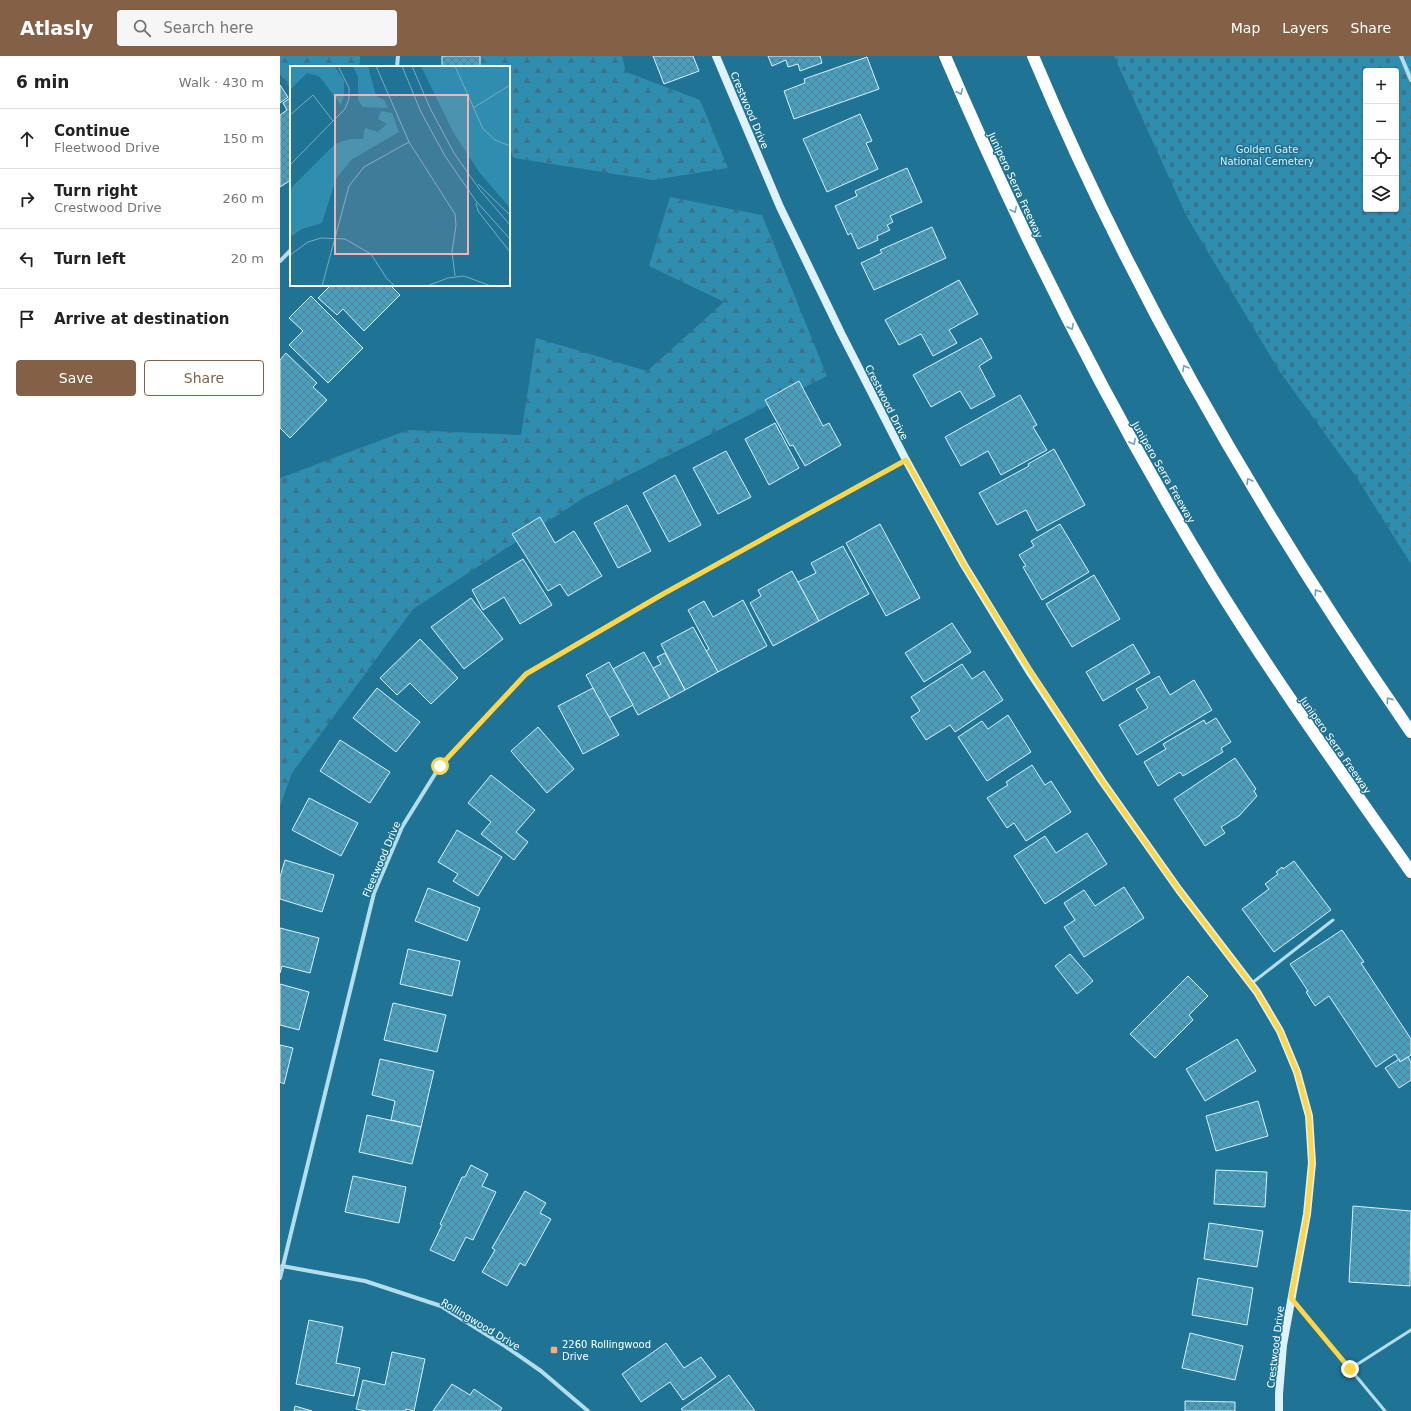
<!DOCTYPE html>
<html lang="en">
<head>
<meta charset="utf-8">
<style>
	:root { --surface:#fff; --page:#f6f6f6; --text:#222; --muted:#767676; --line:#e0e0e0; --accent:#846146 }
	body { margin:0; font-family:"DejaVu Sans",sans-serif; background:var(--page); color:var(--text) }
	.controls { position:absolute; right:12px; top:12px; display:grid; overflow:hidden; border-radius:4px; box-shadow:0 1px 3px #0004 }
	.controls button { width:36px; height:36px; display:grid; place-items:center; padding:0; border:0; border-bottom:1px solid var(--line); background:var(--surface); color:var(--text); font:20px sans-serif }
	.stop { position:absolute; width:12px; height:12px; margin:-9px; border:3px solid #ffd54a; border-radius:50%; background:#fff }
	.stop.end { background:#ffd54a; border-color:#fff; box-shadow:0 1px 4px #0008 }
	.list { margin:0; padding:0; list-style:none }
	h2 { display:flex; justify-content:space-between; align-items:center; height:52px; margin:0; padding:0 16px; font-size:17px }
	h2 small { font-size:13px; font-weight:400; color:var(--muted) }
	.list li { display:grid; grid-template-columns:26px 1fr auto; gap:12px; align-items:center; box-sizing:border-box; height:60px; padding:0 16px; border-top:1px solid var(--line) }
	.list b { display:block; font-size:15px; white-space:nowrap }
	.list p { margin:0; font-size:13px; white-space:nowrap; color:var(--muted) }
	.list em { font-size:13px; font-style:normal; color:var(--muted) }
	.actions { display:flex; gap:8px; padding:12px 16px }
	.actions a { flex:1; padding:9px 0; border:1px solid var(--accent); border-radius:4px; text-align:center; font-size:14px; color:var(--accent) }
	.actions .main { background:var(--accent); color:#fff }
	.icon { flex:none; width:22px; height:22px; fill:none; stroke:currentColor; stroke-width:2; stroke-linecap:round; stroke-linejoin:round }
	.map { position:relative; flex:none; width:1131px; height:1355px; overflow:hidden }
	header { display:flex; align-items:center; gap:24px; box-sizing:border-box; height:56px; padding:0 20px; background:var(--accent); color:#fff }
	header strong { font-size:19px }
	nav { display:flex; gap:22px; margin-inline-start:auto; font-size:14px }
	.search { width:280px; height:36px; background:var(--page); display:flex; align-items:center; gap:10px; box-sizing:border-box; padding:0 14px; border-radius:4px; color:var(--muted); font-size:15px }
	main { display:flex }
	aside { flex:1; background:var(--surface) }
	.map>svg:first-child { display:block }
	.forest { fill:url(#forest-firs) }
	.cemetery { fill:url(#cemetery-stones); fill-rule:evenodd }
	.building { fill:url(#building-cross-hatch); stroke:#d8f1fa }
	.lines { fill:none; stroke-linecap:round; stroke-linejoin:round }
	.lane { stroke:#b2deee; stroke-width:3 }
	.street { stroke:#b2deee; stroke-width:4 }
	.secondary { stroke:#dff2fa; stroke-width:8 }
	.highway { stroke:#fff; stroke-width:12 }
	.oneway { stroke:#6da4b9 }
	.route { stroke:#ffd54a; stroke-width:5 }
	.poi-dot { fill:#fcae72; stroke:#1f7394; stroke-width:1.5 }
	.labels { text-anchor:middle; stroke-width:3; stroke-linejoin:round; paint-order:stroke }
	.street-label { font-size:10px; fill:#fff; stroke:#1f7394 }
	.park-label { font-size:10px; fill:#d8f1fa; stroke:#1f7394 }
	.poi-label { font-size:10px; fill:#fff; stroke:#1f7394; text-anchor:start }
	.inset-road { fill:none; stroke:#79abbf; stroke-width:1 }
	.view { fill:#f1b4b4; fill-opacity:0.15; stroke:#f1b4b4; stroke-width:2 }
	.inset-edge { fill:none; stroke:#fff; stroke-width:2 }
</style>
</head>
<body>
<header>
<strong>Atlasly</strong>
<div class="search"><svg class="icon" aria-label="search" viewBox="0 0 24 24"><circle cx="10" cy="10" r="6"/><path d="M15 15l6 6"/></svg>Search here</div>
<nav><a>Map</a><a>Layers</a><a>Share</a></nav>
</header>
<main>
<aside>
<h2>6 min<small>Walk · 430 m</small></h2>
<ul class="list">
<li><svg class="icon" aria-label="ahead" viewBox="0 0 24 24"><path d="M12 20V5M6 11l6-6 6 6"/></svg><div><b>Continue</b><p>Fleetwood Drive</p></div><em>150 m</em></li>
<li><svg class="icon" aria-label="right" viewBox="0 0 24 24"><path d="M7 20v-9h11M14 6l5 5-5 5"/></svg><div><b>Turn right</b><p>Crestwood Drive</p></div><em>260 m</em></li>
<li><svg class="icon" aria-label="left" viewBox="0 0 24 24"><path d="M17 20v-9H6M10 6l-5 5 5 5"/></svg><div><b>Turn left</b></div><em>20 m</em></li>
<li><svg class="icon" aria-label="arrive" viewBox="0 0 24 24"><path d="M6 21V4h12l-3 4 3 4H6"/></svg><div><b>Arrive at destination</b></div></li>
</ul>
<div class="actions"><a class="main">Save</a><a>Share</a></div>
</aside>
<div class="map">
<svg width="1131" height="1355" viewBox="0 0 1131 1355">
	<defs>
		<pattern id="forest-firs" width="22" height="20" patternUnits="userSpaceOnUse"><rect width="22" height="20" fill="#2f8db0"/><path d="M5 1l3.5 6h-7zM16 11l3.5 6h-7z" fill="#3b7388"/></pattern>
		<pattern id="cemetery-stones" width="16" height="16" patternUnits="userSpaceOnUse"><rect width="16" height="16" fill="#2f8db0"/><path d="M2 7V4a2 2 0 0 1 4 0v3zM10 15v-3a2 2 0 0 1 4 0v3z" fill="#3b7388"/></pattern>
		<pattern id="building-cross-hatch" width="8" height="8" patternUnits="userSpaceOnUse"><rect width="8" height="8" fill="#4c9ebd"/><path d="M0 0l8 8M0 8l8-8" fill="none" stroke="#4c8195"/></pattern>
	</defs>
	<rect width="100%" height="100%" fill="#1f7394"/>
	<!-- forest -->
	<g class="forest">
		<polygon points="0,0 80,0 80,6 78,11 11,11 11,33 0,18"/>
		<polygon points="197,0 342,0 346,16 420,44 448,112 373,124 234,102 229,93 229,11 198,11"/>
		<polygon points="390,141 482,159 547,320 305,441 133,553 12,717 0,750 0,422 128,374 241,379 256,282 367,315 444,246 369,210"/>
	</g>
	<!-- cemetery -->
	<path class="cemetery" d="M834,0H1131V508L1077,422L1000,316L907,161ZM1086,15H1116V153H1086Z"/>
	<!-- building -->
	<g class="building">
		<rect x="162" y="0" width="38" height="11"/>
		<polygon points="373,0 413,0 419,15 384,28"/>
		<polygon points="488,0 540,0 542,7 520,15 518,8 508,11 506,4 492,10"/>
		<polygon points="587,1 599,33 514,63 504,35 525,27 524,23"/>
		<polygon points="0,29 8,41 0,47"/>
		<polygon points="11,41 11,124 0,131 0,59 7,54 3,47"/>
		<polygon points="580,58 592,85 586,87 598,113 547,136 523,83"/>
		<polygon points="627,112 642,146 610,160 613,166 607,169 610,174 597,180 598,184 578,193 571,177 568,179 555,150 577,140 575,135"/>
		<polygon points="652,171 666,202 594,234 581,207 602,197 600,194"/>
		<polygon points="679,224 698,258 669,274 677,287 653,300 641,278 619,289 605,264"/>
		<polygon points="51,229 110,229 120,239 84,275 63,253 57,259 38,242"/>
		<polygon points="31,240 83,292 48,327 9,289 23,275 9,262"/>
		<polygon points="701,282 712,302 699,310 715,340 691,353 680,335 651,351 633,319"/>
		<polygon points="6,297 37,327 33,331 47,344 10,382 0,372 0,304"/>
		<polygon points="519,325 543,370 549,367 561,389 525,410 513,389 510,390 485,344"/>
		<polygon points="740,339 757,369 753,371 767,394 721,419 708,395 681,410 665,381"/>
		<polygon points="495,367 519,412 489,429 465,383"/>
		<polygon points="774,393 805,449 757,475 746,454 717,469 699,437 749,410 748,408"/>
		<polygon points="446,395 471,441 438,458 413,412"/>
		<polygon points="395,419 421,469 389,486 363,437"/>
		<polygon points="347,449 371,495 338,512 314,467"/>
		<polygon points="260,461 275,487 294,475 322,520 288,540 280,528 268,535 232,478"/>
		<polygon points="600,468 640,542 606,560 566,487"/>
		<polygon points="780,468 809,516 762,544 743,511 746,510 739,499 754,490 751,485"/>
		<polygon points="563,490 589,538 539,565 518,526 536,517 531,507"/>
		<polygon points="243,503 272,549 240,568 224,541 203,554 192,534"/>
		<polygon points="512,515 539,565 493,590 470,547 481,540 478,534"/>
		<polygon points="814,519 840,563 792,591 766,548"/>
		<polygon points="191,542 223,583 184,613 151,571"/>
		<polygon points="463,544 487,590 438,616 426,595 429,593 408,554 424,545 433,561"/>
		<polygon points="672,567 691,596 644,626 625,597"/>
		<polygon points="413,571 438,616 405,634 381,588"/>
		<polygon points="140,583 178,622 151,648 130,627 117,639 100,622"/>
		<polygon points="853,588 870,617 823,645 806,616"/>
		<polygon points="364,596 390,642 358,659 333,613"/>
		<polygon points="385,597 405,634 390,642 373,612 381,608 377,601"/>
		<polygon points="329,606 353,649 329,662 306,619"/>
		<polygon points="682,608 692,623 704,615 723,644 675,676 670,669 646,684 631,661 640,655 631,641"/>
		<polygon points="879,620 890,639 914,624 932,654 857,699 839,669 868,652 856,633"/>
		<polygon points="97,632 140,666 116,696 73,662"/>
		<polygon points="313,632 339,679 303,698 278,650"/>
		<polygon points="728,659 751,696 707,725 678,681 702,665 708,673"/>
		<polygon points="936,662 951,686 941,692 943,696 903,720 900,716 878,730 864,706 886,693 883,688 924,664 926,668"/>
		<polygon points="258,671 294,713 267,737 231,695"/>
		<polygon points="60,684 110,716 90,747 40,715"/>
		<polygon points="955,702 976,733 974,735 977,740 959,760 941,771 945,777 925,790 894,743"/>
		<polygon points="752,709 765,729 771,725 791,756 746,785 734,767 727,772 707,742 728,729 726,726"/>
		<polygon points="211,719 255,754 236,776 248,786 234,804 201,778 211,766 188,747"/>
		<polygon points="29,742 78,767 61,800 12,774"/>
		<polygon points="177,774 222,801 198,840 173,825 178,818 158,806"/>
		<polygon points="807,777 827,808 765,848 734,800 765,780 776,797"/>
		<polygon points="5,804 54,819 42,856 0,843 0,821"/>
		<polygon points="1014,805 1051,854 994,896 962,853 989,833 985,828 998,818 996,816 1002,811 1003,813"/>
		<polygon points="844,831 864,862 804,901 784,871 795,864 784,847 804,834 815,850"/>
		<polygon points="148,832 200,852 187,885 135,865"/>
		<polygon points="0,872 39,882 30,917 2,910 0,917"/>
		<polygon points="1062,874 1084,906 1081,907 1131,983 1131,999 1120,1006 1115,998 1096,1011 1049,940 1035,950 1026,936 1028,935 1010,908"/>
		<polygon points="128,893 180,905 172,940 120,928"/>
		<polygon points="790,898 813,925 797,938 775,910"/>
		<polygon points="908,920 928,940 909,959 913,964 875,1002 850,978"/>
		<polygon points="0,928 29,936 19,974 0,969"/>
		<polygon points="113,947 166,959 157,996 104,984"/>
		<polygon points="957,983 976,1015 925,1045 906,1013"/>
		<polygon points="0,989 13,992 4,1028 0,1026"/>
		<polygon points="1128,1001 1131,1006 1131,1024 1119,1032 1105,1012 1119,1003 1120,1006"/>
		<polygon points="100,1003 154,1015 141,1071 111,1064 115,1045 92,1039"/>
		<polygon points="978,1045 988,1080 936,1095 926,1060"/>
		<polygon points="87,1059 141,1071 132,1108 79,1096"/>
		<polygon points="191,1109 208,1118 202,1130 216,1136 193,1184 186,1181 174,1205 150,1194 162,1169 160,1168 182,1121 185,1121"/>
		<polygon points="936,1114 987,1116 985,1151 934,1148"/>
		<polygon points="73,1120 126,1131 119,1167 65,1156"/>
		<polygon points="245,1135 266,1147 260,1157 271,1163 245,1210 240,1207 227,1230 202,1216 215,1194 212,1192"/>
		<polygon points="1073,1150 1131,1155 1130,1230 1069,1226"/>
		<polygon points="929,1167 983,1175 977,1211 924,1203"/>
		<polygon points="918,1222 973,1232 967,1269 912,1259"/>
		<polygon points="29,1264 63,1271 56,1307 80,1312 74,1340 16,1328"/>
		<polygon points="910,1277 963,1290 955,1324 902,1312"/>
		<polygon points="386,1287 404,1312 421,1301 436,1321 403,1344 390,1326 361,1346 342,1318"/>
		<polygon points="112,1296 145,1303 134,1355 126,1353 126,1355 86,1355 76,1353 83,1324 105,1329"/>
		<polygon points="449,1319 475,1355 403,1355 401,1353"/>
		<polygon points="172,1328 190,1339 194,1333 222,1352 220,1355 153,1355"/>
		<polygon points="905,1345 955,1346 955,1355 905,1355"/>
		<polygon points="15,1350 32,1355 14,1355"/>
	</g>
	<g class="lines">
		<!-- lane -->
		<g class="lane">
			<polyline points="972,927 1053,864"/>
			<polyline points="1012,1243 1105,1355"/>
			<polyline points="1070,1313 1131,1274"/>
		</g>
		<!-- street -->
		<g class="street">
			<polyline points="1121,0 1131,24"/>
			<polyline points="117,11 118,0"/>
			<polyline points="0,205 11,194"/>
			<polyline points="2,1210 85,1225 161,1250 225,1290 261,1315 308,1355"/>
			<polyline points="0,1222 94,837 122,771 160,710 246,618 383,538 626,404"/>
		</g>
		<!-- secondary -->
		<polyline class="secondary" points="436,0 500,151 561,277 626,404 684,509 749,615 822,725 899,834 977,936 1000,975 1017,1016 1029,1060 1032,1107 1027,1158 1003,1289 999,1338 999,1355"/>
		<!-- highway -->
		<g class="highway">
			<path d="M665,0C742,180 830,355 932,522C994,623 1063,719 1131,816"/>
			<path d="M753,0C853,238 984,464 1131,676"/>
		</g>
	</g>
	<!-- one-way arrows -->
	<defs><path id="oneway-chevron" d="M-2-3.5L2.5 0L-2 3.5" fill="none" stroke-width="1.6" stroke-linecap="round" stroke-linejoin="round"/></defs>
	<g class="oneway">
		<use href="#oneway-chevron" transform="translate(680 36) rotate(67)"/>
		<use href="#oneway-chevron" transform="translate(734 154) rotate(64)"/>
		<use href="#oneway-chevron" transform="translate(791 271) rotate(63)"/>
		<use href="#oneway-chevron" transform="translate(905 312) rotate(-119)"/>
		<use href="#oneway-chevron" transform="translate(853 386) rotate(61)"/>
		<use href="#oneway-chevron" transform="translate(969 425) rotate(-121)"/>
		<use href="#oneway-chevron" transform="translate(1037 536) rotate(-123)"/>
		<use href="#oneway-chevron" transform="translate(1109 644) rotate(-125)"/>
	</g>
	<g class="lines">
		<!-- route -->
		<polyline class="route" points="160,710 246,618 383,538 626,404 684,509 750,615 822,725 899,834 977,936 1000,975 1017,1016 1029,1060 1032,1107 1027,1158 1011,1242 1070,1313"/>
	</g>
	<!-- markers -->
	<rect class="poi-dot" x="270" y="1290" width="8" height="8" rx="2"/>
	<g class="labels">
		<!-- street labels -->
		<g class="street-label">
			<text transform="translate(470 54) rotate(67)" y="4">Crestwood Drive</text>
			<text transform="translate(736 129) rotate(65)" y="4">Junipero Serra Freeway</text>
			<text transform="translate(607 346) rotate(63)" y="4">Crestwood Drive</text>
			<text transform="translate(884 416) rotate(60)" y="4">Junipero Serra Freeway</text>
			<text transform="translate(1056 689) rotate(55)" y="4">Junipero Serra Freeway</text>
			<text transform="translate(101 803) rotate(-67)" y="4">Fleetwood Drive</text>
			<text transform="translate(201 1268) rotate(31)" y="4">Rollingwood Drive</text>
			<text transform="translate(995 1291) rotate(-83)" y="4">Crestwood Drive</text>
		</g>
		<!-- park labels -->
		<g class="park-label">
			<text x="987" y="97">Golden Gate<tspan x="987" dy="12">National Cemetery</tspan></text>
		</g>
		<!-- poi labels -->
		<g class="poi-label">
			<text x="282" y="1292">2260 Rollingwood<tspan x="282" dy="12">Drive</tspan></text>
		</g>
	</g>
	<!-- overview -->
	<g transform="translate(10 10)">
		<rect width="220" height="220" fill="#1f7394"/>
		<path d="M2,0L45,1L54,14V29L51,39L29,10L17,7L0,24V1ZM63,0H78L86,30L94,34L98,42L73,41L68,34V11ZM91,45L102,47L109,66L61,94L46,113L32,157L12,163L0,171V123L45,78L60,73H73L75,62L88,66L97,58L88,53Z" fill="#2f8db0"/>
		<path d="M131,0H220V142L189,106L163,66Z" fill="#2f8db0"/>
		<path class="inset-road" d="M86,0L119,76L165,148L166,159L162,186L165,210M112,0L131,46L155,90L186,135L220,173M122,0L140,42L164,87L190,124L220,159M165,0L193,63L205,74L220,80M183,42L220,19M0,49L23,29L43,55L0,99M43,55L55,43L59,33V22L48,0M188,118L220,149M186,137L188,145L220,186M0,189L18,176L31,172L55,173L81,188L97,213L105,220M32,220L59,120L74,101L119,76M137,220L158,212L174,210L201,220"/>
		<path class="view" d="M45,29H178V188H45Z"/>
		<rect width="220" height="220" class="inset-edge"/>
	</g>
</svg>
<div class="controls">
<button>+</button>
<button>−</button>
<button><svg class="icon" aria-label="locate" viewBox="0 0 24 24"><circle cx="12" cy="12" r="6"/><path d="M12 2v4M12 18v4M2 12h4M18 12h4"/></svg></button>
<button><svg class="icon" aria-label="layers" viewBox="0 0 24 24"><path d="M12 4l9 5-9 5-9-5zM3 14l9 5 9-5"/></svg></button>
</div>
<div class="stop" style="left:160px;top:710px"></div>
<div class="stop end" style="left:1070px;top:1313px"></div>
</div>
</main>
</body>
</html>
